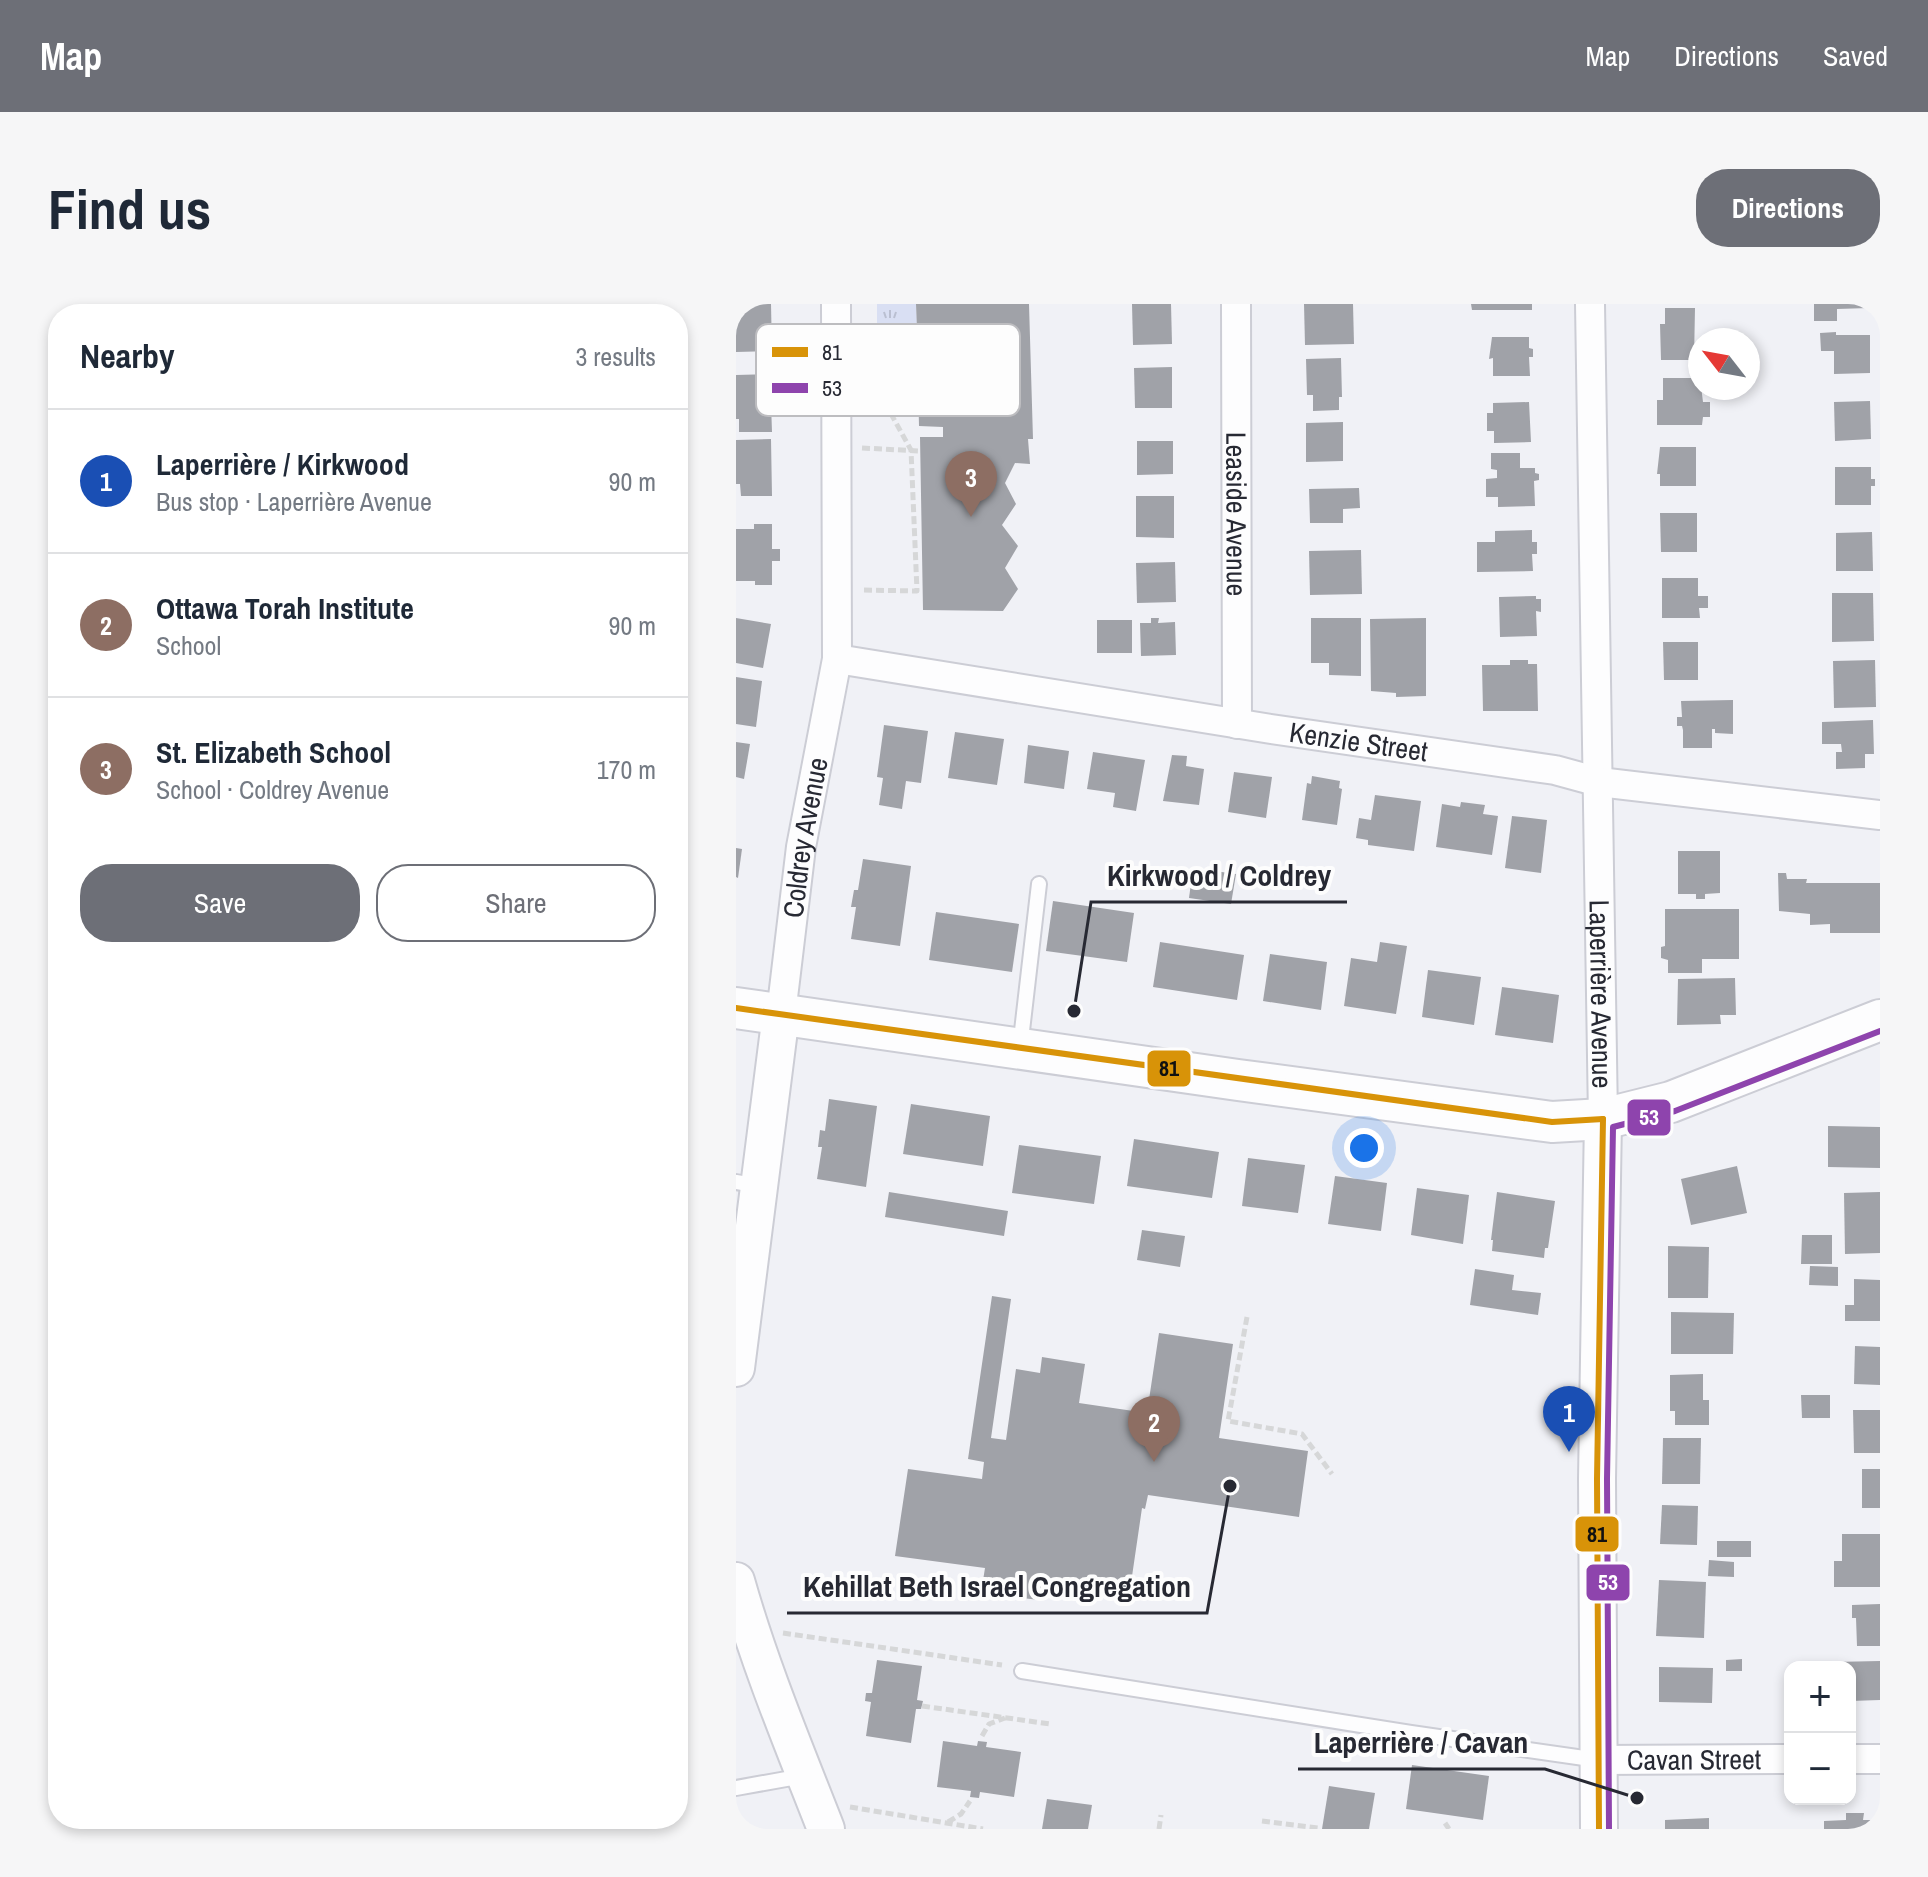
<!DOCTYPE html>
<html lang="en">
<head>
<meta charset="utf-8">
<style>
	:root { --surface:#fff; --page:#f6f6f7; --text:#1f2937; --muted:#747a83; --line:#e0e1e3; --accent:#6d6f77 }
	body { margin:0; font-family:"Archivo Narrow",sans-serif; background:var(--page); color:var(--text) }
	.controls { position:absolute; right:24px; bottom:24px; display:grid; overflow:hidden; border-radius:16px; box-shadow:0 4px 12px #0003 }
	.controls button { width:72px; height:72px; display:grid; place-items:center; padding:0; border:0; border-bottom:2px solid var(--line); background:var(--surface); color:var(--text); font:40px sans-serif }
	.compass { position:absolute; left:952px; top:24px; width:72px; height:72px; border-radius:50%; background:var(--surface); box-shadow:0 4px 12px #0003; rotate:301deg }
	.you { position:absolute; left:628px; top:844px; width:28px; height:28px; margin:-20px; border:6px solid #fff; border-radius:50%; background:#1a73e8; box-shadow:0 0 0 12px #1a73e833 }
	.badge { display:grid; place-items:center; width:52px; height:52px; border-radius:50%; background:var(--accent); color:#fff; font-size:26px; font-weight:700 }
	.pin { position:absolute; translate:-50% -66px; filter:drop-shadow(0 2px 4px #0008) }
	.pin::after { content:''; position:absolute; top:42px; width:28px; height:24px; background:inherit; clip-path:polygon(0 0,100% 0,50% 100%) }
	.list { margin:0; padding:0; list-style:none }
	h2 { display:flex; justify-content:space-between; align-items:center; height:104px; margin:0; padding:0 32px; font-size:34px }
	h2 small { font-size:26px; font-weight:400; color:var(--muted) }
	.list li { display:grid; grid-template-columns:52px 1fr auto; gap:24px; align-items:center; box-sizing:border-box; height:144px; padding:0 32px; border-top:2px solid var(--line) }
	.list b { display:block; font-size:30px; white-space:nowrap }
	.list p { margin:0; font-size:26px; white-space:nowrap; color:var(--muted) }
	.list em { font-size:26px; font-style:normal; color:var(--muted) }
	.actions { display:flex; gap:16px; padding:24px 32px }
	.actions a { flex:1; padding:18px 0; border:2px solid var(--accent); border-radius:32px; text-align:center; font-size:28px; color:var(--accent) }
	.actions .main { background:var(--accent); color:#fff }
	.map { position:relative; flex:none; width:1144px; height:1525px; overflow:hidden; border-radius:32px }
	header { display:flex; align-items:center; gap:48px; box-sizing:border-box; height:112px; padding:0 40px; background:var(--accent); color:#fff }
	header strong { font-size:38px }
	nav { display:flex; gap:44px; margin-inline-start:auto; font-size:28px }
	.intro { display:flex; align-items:center; justify-content:space-between; box-sizing:border-box; height:192px; padding:0 48px }
	h1 { margin:0; font-size:56px }
	.button { padding:20px 36px; border-radius:32px; background:var(--accent); color:#fff; font-size:28px; font-weight:700 }
	main { display:flex; gap:48px; padding:0 48px }
	aside { flex:1; background:var(--surface); border-radius:32px; box-shadow:0 4px 12px #0003 }
	.map>svg:first-child { display:block }
	.grass { fill:url(#grass-tufts) }
	.building { fill:#a0a2a8 }
	.lines { fill:none; stroke-linecap:round; stroke-linejoin:round }
	.service-casing { stroke:#cccdd5; stroke-width:18 }
	.minor-casing { stroke:#cccdd5; stroke-width:32 }
	.tertiary-casing { stroke:#cccdd5; stroke-width:40 }
	.secondary-casing { stroke:#cccdd5; stroke-width:44 }
	.path { stroke:#d6d7d8; stroke-width:5; stroke-dasharray:8 4; stroke-linecap:butt }
	.service { stroke:#fdfdfe; stroke-width:14 }
	.minor { stroke:#fdfdfe; stroke-width:28 }
	.tertiary { stroke:#fdfdfe; stroke-width:36 }
	.secondary { stroke:#fdfdfe; stroke-width:40 }
	.bus-1-casing { stroke:#fdfdfd; stroke-width:12 }
	.bus-2-casing { stroke:#fdfdfd; stroke-width:12 }
	.bus-1 { stroke:#d89308; stroke-width:6 }
	.bus-2 { stroke:#8e44ad; stroke-width:6 }
	.labels { text-anchor:middle; stroke-width:8; stroke-linejoin:round; paint-order:stroke }
	.street-label { font-size:28px; fill:#272933; stroke:#fdfdfd }
	.key { fill:#fdfdfd; stroke:#bdbdc0; stroke-width:2 }
	.key-label { font-size:22px; fill:#272933 }
	.leader { fill:none; stroke:#272933; stroke-width:3 }
	.callout-dot { fill:#272933; stroke:#fdfdfd; stroke-width:3 }
	.callout-label { font-size:30px; text-anchor:middle; font-weight:bold; fill:#272933; stroke:#fdfdfd; stroke-width:8; stroke-linejoin:round; paint-order:stroke }
	.line-badge { stroke:#fdfdfd; stroke-width:3 }
	.badge-label { font-size:22px; text-anchor:middle; font-weight:bold; fill:#fff }
	.pale-badge-label { font-size:22px; text-anchor:middle; font-weight:bold; fill:#111 }
</style>
</head>
<body>
<header>
<strong>Map</strong>
<nav><a>Map</a><a>Directions</a><a>Saved</a></nav>
</header>
<div class="intro"><h1>Find us</h1><a class="button">Directions</a></div>
<main>
<aside>
<h2>Nearby<small>3 results</small></h2>
<ul class="list">
<li><span class="badge" style="background:#1a4fb4">1</span><div><b>Laperrière / Kirkwood</b><p>Bus stop · Laperrière Avenue</p></div><em>90 m</em></li>
<li><span class="badge" style="background:#8d6e63">2</span><div><b>Ottawa Torah Institute</b><p>School</p></div><em>90 m</em></li>
<li><span class="badge" style="background:#8d6e63">3</span><div><b>St. Elizabeth School</b><p>School · Coldrey Avenue</p></div><em>170 m</em></li>
</ul>
<div class="actions"><a class="main">Save</a><a>Share</a></div>
</aside>
<div class="map">
<svg width="1144" height="1525" viewBox="0 0 1144 1525">
	<defs>
		<pattern id="grass-tufts" width="24" height="20" patternUnits="userSpaceOnUse" patternTransform="scale(2)"><rect width="24" height="20" fill="#d9dff3"/><path d="M3 7l-1-3M5 7V3M7 7l1-3M15 17l-1-3M17 17v-4M19 17l1-3" fill="none" stroke="#babfd1"/></pattern>
	</defs>
	<rect width="100%" height="100%" fill="#f0f1f6"/>
	<!-- grass -->
	<polygon class="grass" points="141,0 180,0 181,25 141,24"/>
	<!-- building -->
	<g class="building">
		<polygon points="0,0 35,0 36,47 0,48"/>
		<polygon points="180,0 293,0 297,135 292,135 294,160 279,159 269,179 280,200 266,221 282,242 269,264 282,285 267,307 187,306 184,133 207,133 207,123 183,122 181,40 206,38 207,26 181,26"/>
		<polygon points="396,0 435,0 436,40 397,41"/>
		<polygon points="568,0 617,0 618,40 569,41"/>
		<polygon points="735,0 796,0 796,6 736,6"/>
		<polygon points="1078,0 1133,0 1133,4 1101,5 1101,17 1078,17"/>
		<polygon points="929,4 959,4 958,56 925,56 924,20 929,20"/>
		<polygon points="1100,28 1100,31 1134,31 1134,69 1098,70 1098,47 1085,47 1084,29"/>
		<polygon points="756,33 793,33 793,44 797,45 797,53 793,53 794,72 757,72 757,54 753,55"/>
		<polygon points="605,54 606,93 603,93 603,106 577,107 577,91 571,91 570,55"/>
		<polygon points="436,63 436,104 399,104 398,64"/>
		<polygon points="34,70 36,128 3,128 3,115 0,115 0,71"/>
		<polygon points="927,74 964,74 967,98 974,98 974,113 967,113 966,121 921,121 921,96 927,96"/>
		<polygon points="1134,97 1135,135 1099,137 1098,98"/>
		<polygon points="793,98 795,138 758,139 758,127 751,127 751,109 757,109 757,99"/>
		<polygon points="607,118 607,157 570,158 570,119"/>
		<polygon points="35,135 36,192 5,192 4,180 0,180 0,136"/>
		<polygon points="401,137 437,137 437,170 401,171"/>
		<polygon points="924,143 960,143 960,182 924,182 924,170 921,170"/>
		<polygon points="755,149 784,149 784,164 799,164 799,169 803,170 803,176 798,177 799,202 762,203 762,193 750,193 750,175 761,174 761,166 755,165"/>
		<polygon points="1099,163 1135,163 1135,175 1139,175 1139,182 1135,182 1135,201 1099,201"/>
		<polygon points="623,184 624,204 607,205 607,219 574,219 573,185"/>
		<polygon points="400,192 438,192 438,234 400,233"/>
		<polygon points="924,209 961,209 961,248 925,248"/>
		<polygon points="18,220 36,220 36,245 44,245 44,257 36,257 36,281 19,281 19,277 0,277 0,225 18,225"/>
		<polygon points="796,226 796,238 801,238 801,250 796,250 797,267 741,268 741,238 759,238 759,227"/>
		<polygon points="1136,228 1137,267 1100,267 1100,229"/>
		<polygon points="625,246 626,290 574,291 573,247"/>
		<polygon points="439,258 440,298 401,299 400,259"/>
		<polygon points="926,274 962,274 962,292 972,292 972,304 963,304 964,314 926,314"/>
		<polygon points="1096,289 1137,289 1138,337 1096,338"/>
		<polygon points="800,292 800,295 805,295 805,308 800,307 801,332 764,333 763,293"/>
		<polygon points="0,314 35,320 27,364 0,359"/>
		<polygon points="415,314 423,314 422,319 439,318 440,351 405,352 404,319 415,319"/>
		<polygon points="575,314 625,314 625,372 593,371 593,359 575,359"/>
		<polygon points="690,314 690,392 660,393 660,389 635,387 634,315"/>
		<rect x="361" y="316" width="35" height="33"/>
		<polygon points="927,338 962,338 962,376 928,376"/>
		<polygon points="774,356 792,356 792,360 801,360 802,407 747,407 746,361 774,361"/>
		<polygon points="1139,356 1140,403 1098,404 1097,357"/>
		<polygon points="0,373 26,377 20,423 0,420"/>
		<polygon points="997,396 997,430 979,429 979,425 976,425 976,444 947,444 947,426 946,422 941,422 941,413 946,413 945,397"/>
		<polygon points="1137,416 1138,450 1129,450 1129,464 1100,465 1100,448 1106,448 1105,440 1086,440 1086,418"/>
		<polygon points="148,421 192,427 185,479 170,477 166,505 143,501 147,474 141,473"/>
		<polygon points="219,428 268,435 261,481 212,474"/>
		<polygon points="0,438 14,440 8,475 0,473"/>
		<polygon points="292,441 333,447 328,485 288,479"/>
		<polygon points="357,448 409,456 400,507 377,503 379,489 351,485"/>
		<polygon points="436,451 451,452 450,462 468,465 463,501 427,497"/>
		<polygon points="498,468 536,473 530,514 492,508"/>
		<polygon points="576,472 604,477 603,484 606,485 601,521 566,516 571,479 575,480"/>
		<polygon points="639,491 685,497 678,547 632,541 632,536 620,534 623,514 635,516"/>
		<polygon points="725,498 749,501 747,510 762,512 756,551 700,543 706,500 724,503"/>
		<polygon points="776,512 811,516 805,569 769,564"/>
		<polygon points="0,544 6,545 2,574 0,573"/>
		<polygon points="942,547 984,547 984,589 969,590 969,595 960,595 960,590 942,590"/>
		<polygon points="127,555 175,562 164,642 115,635 120,603 115,603 118,586 122,586"/>
		<polygon points="457,564 500,570 495,600 453,594"/>
		<polygon points="1042,569 1050,569 1051,575 1071,575 1070,579 1144,579 1144,629 1094,629 1094,620 1074,621 1074,610 1043,607"/>
		<polygon points="317,597 398,609 391,658 310,647"/>
		<polygon points="929,605 1003,605 1003,655 966,655 966,669 932,669 932,656 925,654 925,643 929,642"/>
		<polygon points="200,608 283,620 276,668 193,656"/>
		<polygon points="424,638 508,651 501,696 417,683"/>
		<polygon points="644,638 671,642 660,710 608,702 615,654 641,658"/>
		<polygon points="534,650 591,658 585,706 527,697"/>
		<polygon points="692,666 745,673 738,721 686,713"/>
		<polygon points="999,674 1000,711 984,711 985,720 941,721 942,675"/>
		<polygon points="766,683 823,691 817,739 759,731"/>
		<polygon points="93,795 141,802 130,883 81,875 86,843 82,843 84,826 89,827"/>
		<polygon points="175,800 254,812 247,862 167,850"/>
		<polygon points="1092,822 1144,823 1144,864 1092,863"/>
		<polygon points="398,835 483,848 476,894 391,882"/>
		<polygon points="283,841 365,852 358,900 276,889"/>
		<polygon points="512,854 569,861 562,909 506,902"/>
		<polygon points="1001,862 1011,909 955,921 945,875"/>
		<polygon points="599,872 651,879 645,927 592,920"/>
		<polygon points="681,884 733,891 727,940 675,931"/>
		<polygon points="153,888 272,907 268,932 149,913"/>
		<polygon points="761,888 819,897 812,944 809,944 808,954 756,947 757,936 755,936"/>
		<polygon points="1144,888 1144,949 1109,950 1108,889"/>
		<polygon points="406,926 449,932 444,963 401,956"/>
		<polygon points="1066,931 1096,931 1096,960 1065,960"/>
		<polygon points="932,942 973,943 972,994 932,994"/>
		<polygon points="1074,962 1102,963 1102,982 1073,981"/>
		<polygon points="739,965 778,971 776,986 805,989 802,1011 734,1001"/>
		<polygon points="1118,975 1144,976 1144,1017 1109,1017 1109,1001 1118,1001"/>
		<polygon points="256,992 275,995 255,1134 270,1136 280,1065 304,1069 306,1053 349,1060 343,1099 411,1109 423,1029 497,1040 483,1134 572,1147 563,1213 412,1191 409,1205 406,1204 394,1286 306,1273 303,1296 245,1289 249,1264 159,1252 172,1165 246,1175 248,1158 232,1155"/>
		<polygon points="935,1008 998,1009 997,1050 935,1050"/>
		<polygon points="1119,1042 1144,1043 1144,1081 1118,1080"/>
		<polygon points="967,1070 967,1096 973,1096 973,1121 939,1121 939,1107 934,1107 934,1071"/>
		<polygon points="1065,1091 1094,1091 1094,1114 1066,1114"/>
		<polygon points="1117,1106 1144,1106 1144,1149 1118,1149"/>
		<polygon points="927,1134 965,1134 964,1180 926,1180"/>
		<rect x="1126" y="1165" width="18" height="39"/>
		<polygon points="926,1201 962,1202 961,1241 924,1240"/>
		<polygon points="1106,1230 1144,1230 1144,1283 1098,1283 1098,1257 1106,1257"/>
		<rect x="981" y="1237" width="34" height="16"/>
		<polygon points="973,1256 998,1258 998,1273 972,1272"/>
		<polygon points="923,1276 970,1278 968,1334 920,1332"/>
		<polygon points="1144,1300 1144,1342 1121,1342 1120,1314 1116,1314 1116,1301"/>
		<polygon points="1006,1355 1006,1367 990,1367 990,1356"/>
		<polygon points="141,1356 186,1362 181,1396 187,1397 185,1405 180,1405 175,1439 130,1432 135,1398 129,1397 130,1389 136,1389"/>
		<polygon points="1144,1357 1144,1396 1114,1397 1114,1363 1097,1363 1097,1358"/>
		<polygon points="923,1363 977,1364 976,1399 923,1398"/>
		<polygon points="207,1437 241,1442 242,1437 251,1438 250,1443 285,1448 278,1493 244,1488 243,1494 234,1493 235,1487 201,1483"/>
		<polygon points="676,1461 753,1472 747,1516 670,1505"/>
		<polygon points="593,1482 639,1489 633,1525 586,1525"/>
		<polygon points="311,1495 356,1501 352,1525 306,1525"/>
		<polygon points="1110,1509 1128,1509 1127,1516 1144,1516 1144,1525 1088,1525 1088,1517 1110,1516"/>
		<polygon points="973,1514 973,1525 929,1525 929,1516"/>
	</g>
	<g class="lines">
		<!-- service casing -->
		<g class="service-casing">
			<g id="service">
				<polyline points="284,744 303,580"/>
				<polyline points="0,878 23,882"/>
				<polyline points="286,1367 675,1429 862,1456"/>
				<polyline points="0,1484 67,1472"/>
			</g>
		</g>
		<!-- minor casing -->
		<g class="minor-casing">
			<g id="minor">
				<path id="s1" d="M500,0L501,420"/>
				<path id="s2" d="M854,0L867,815"/>
				<path id="s3" d="M101,355L535,425L819,466L863,478L1144,511"/>
				<path id="s4" d="M45,710L65,543L101,355L100,0"/>
				<polyline points="1114,1455 1144,1455"/>
				<path id="s5" d="M862,1456L1054,1455"/>
			</g>
		</g>
		<!-- tertiary casing -->
		<g class="tertiary-casing">
			<g id="tertiary">
				<polyline points="0,1064 45,710"/>
				<path d="M0,1277C24,1362 58,1443 90,1525"/>
				<polyline points="863,1525 861,1175 867,815"/>
			</g>
		</g>
		<!-- secondary casing -->
		<g class="secondary-casing">
			<polyline id="secondary" points="0,704 502,776 816,818 867,815 935,798 1144,716"/>
		</g>
		<!-- path -->
		<g class="path">
			<polyline points="126,144 184,147"/>
			<polyline points="128,286 181,287 175,146 134,72"/>
			<polyline points="511,1013 492,1117 566,1130 596,1170"/>
			<polyline points="47,1329 266,1361"/>
			<polyline points="186,1402 314,1420"/>
			<polyline points="246,1432 253,1420 269,1414"/>
			<polyline points="114,1503 247,1525"/>
			<polyline points="526,1517 582,1524"/>
			<polyline points="212,1518 225,1510 234,1497"/>
			<polyline points="709,1519 713,1525"/>
			<polyline points="423,1525 425,1511"/>
		</g>
		<!-- service -->
		<use href="#service" class="service"/>
		<!-- minor -->
		<use href="#minor" class="minor"/>
		<!-- tertiary -->
		<use href="#tertiary" class="tertiary"/>
		<!-- secondary -->
		<use href="#secondary" class="secondary"/>
		<!-- bus-1 casing -->
		<g class="bus-1-casing">
			<g id="bus-1">
				<polyline points="0,704 816,818 867,815"/>
				<polyline points="863,1525 861,1175 867,815"/>
			</g>
		</g>
		<!-- bus-2 casing -->
		<g class="bus-2-casing">
			<polyline id="bus-2" points="873,1525 871,1175 877,823 939,807 1144,727"/>
		</g>
		<!-- bus-1 -->
		<use href="#bus-1" class="bus-1"/>
		<!-- bus-2 -->
		<use href="#bus-2" class="bus-2"/>
	</g>
	<g class="labels">
		<!-- street labels -->
		<g class="street-label">
			<text dy="10" stroke="none"><textPath href="#s1" startOffset="210">Leaside Avenue</textPath></text>
			<text dy="10" stroke="none"><textPath href="#s3" startOffset="528">Kenzie Street</textPath></text>
			<text dy="10" stroke="none"><textPath href="#s4" startOffset="178">Coldrey Avenue</textPath></text>
			<text dy="10" stroke="none"><textPath href="#s2" startOffset="690">Laperrière Avenue</textPath></text>
			<text dy="10" stroke="none"><textPath href="#s5" startOffset="96">Cavan Street</textPath></text>
		</g>
	</g>
	<!-- legend -->
	<rect x="20" y="20" width="264" height="92" rx="12" class="key"/>
	<rect x="36" y="43" width="36" height="10" fill="#d89308"/>
	<rect x="36" y="79" width="36" height="10" fill="#8e44ad"/>
	<g class="key-label">
		<text x="86" y="56">81</text>
		<text x="86" y="92">53</text>
	</g>
	<!-- callouts -->
	<path class="leader" d="M338 707L355 598H611M494 1182L471 1309H51M901 1494L809 1465H562"/>
	<g class="callout-dot">
		<circle cx="338" cy="707" r="8"/>
		<circle cx="494" cy="1182" r="8"/>
		<circle cx="901" cy="1494" r="8"/>
	</g>
	<g class="callout-label">
		<text x="483" y="582">Kirkwood / Coldrey</text>
		<text x="261" y="1293">Kehillat Beth Israel Congregation</text>
		<text x="685" y="1449">Laperrière / Cavan</text>
	</g>
	<g class="line-badge">
		<rect x="410" y="745" width="46" height="39" rx="8" fill="#d89308"/>
		<rect x="890" y="794" width="46" height="39" rx="8" fill="#8e44ad"/>
		<rect x="838" y="1211" width="46" height="38" rx="8" fill="#d89308"/>
		<rect x="849" y="1259" width="46" height="39" rx="8" fill="#8e44ad"/>
	</g>
	<g class="badge-label">
		<text x="913" y="821">53</text>
		<text x="872" y="1286">53</text>
	</g>
	<g class="pale-badge-label">
		<text x="433" y="772">81</text>
		<text x="861" y="1238">81</text>
	</g>
</svg>
<div class="controls">
<button>+</button>
<button>−</button>
</div>
<svg class="compass" viewBox="-18 -18 36 36"><path d="M0-13l5 13h-10z" fill="#e53935"/><path d="M0 13l5-13h-10z" fill="#747a83"/></svg>
<div class="you"></div>
<div class="pin badge" style="left:833px;top:1148px;background:#1a4fb4">1</div>
<div class="pin badge" style="left:418px;top:1158px;background:#8d6e63">2</div>
<div class="pin badge" style="left:235px;top:213px;background:#8d6e63">3</div>
</div>
</main>
</body>
</html>
